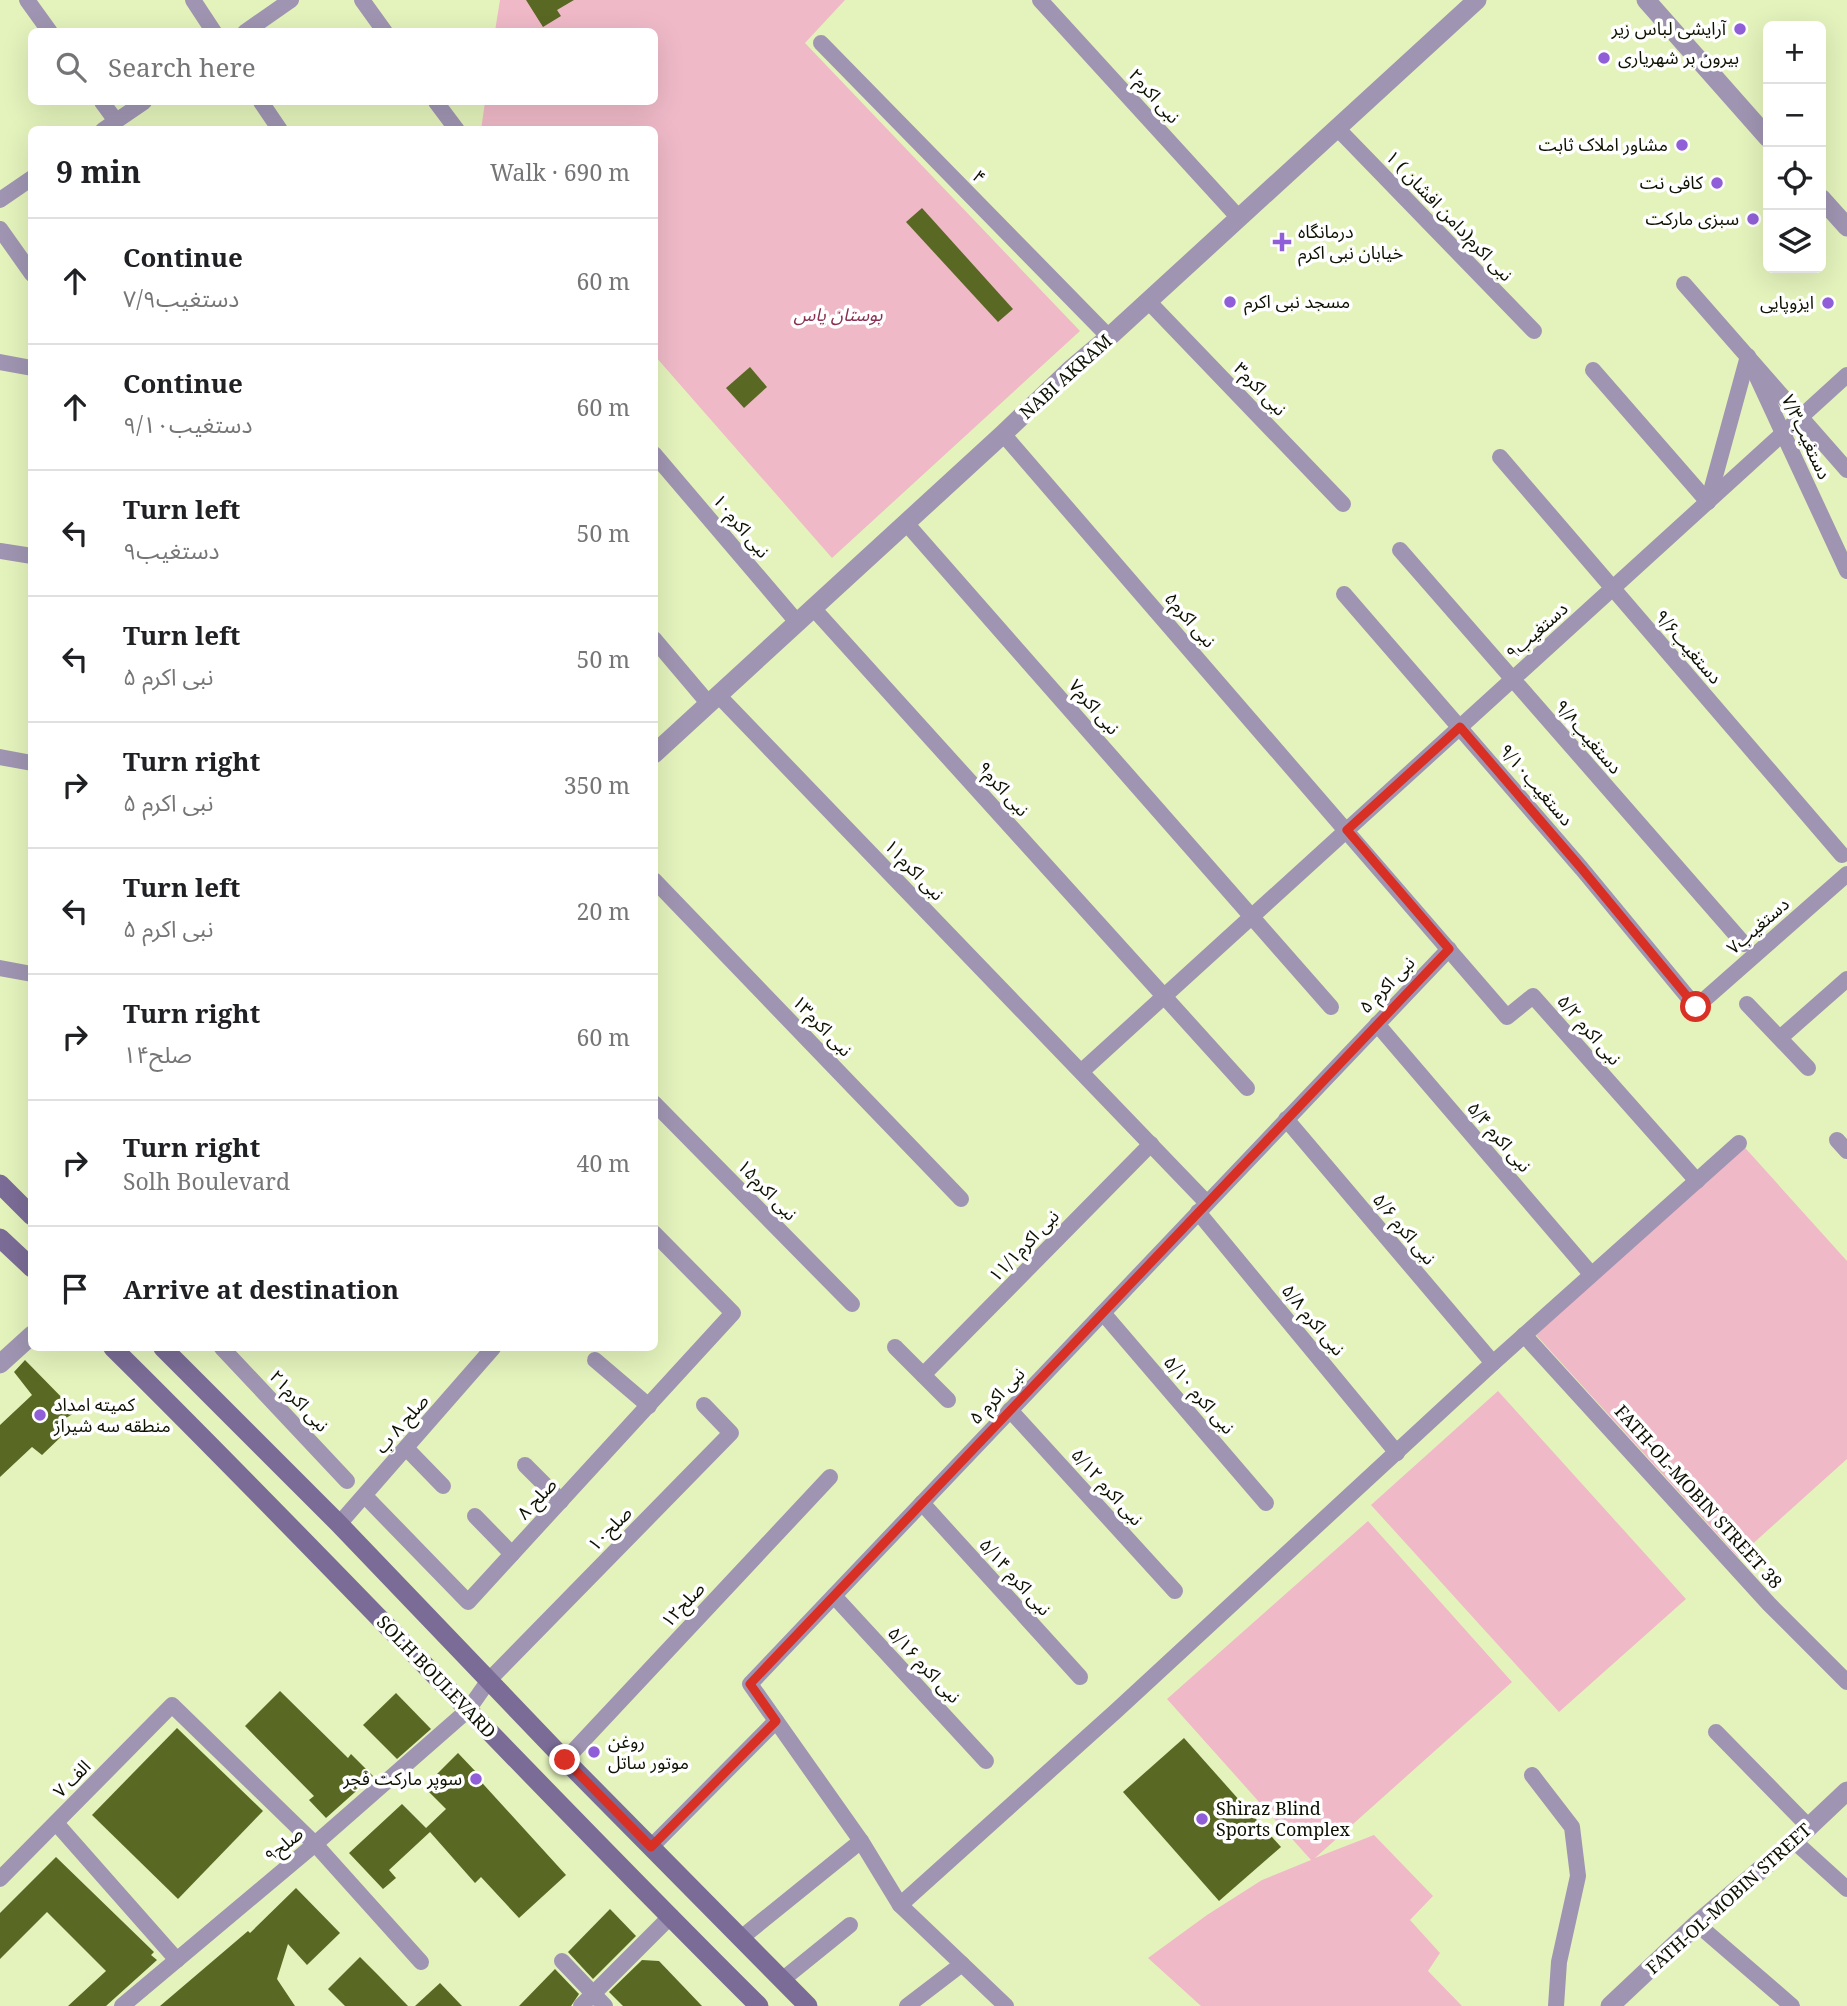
<!DOCTYPE html>
<html lang="en">
<head>
<meta charset="utf-8">
<style>
	:root { --surface:#fff; --page:#f2f2f2; --text:#202124; --muted:#757577; --line:#e0e0e0 }
	body { margin:0; font-family:"Noto Serif","Noto Sans Arabic",serif; background:var(--page); color:var(--text) }
	.controls { position:absolute; right:21px; top:21px; display:grid; overflow:hidden; border-radius:10px; box-shadow:0 7px 28px #0002 }
	.controls button { width:63px; height:63px; display:grid; place-items:center; padding:0; border:0; border-bottom:2px solid var(--line); background:var(--surface); color:var(--text); font:35px sans-serif }
	.stop { position:absolute; width:21px; height:21px; margin:-16px; border:5px solid #d93025; border-radius:50%; background:#fff }
	.stop.end { background:#d93025; border-color:#fff; box-shadow:0 2px 7px #0008 }
	.list { margin:0; padding:0; list-style:none }
	h2 { display:flex; justify-content:space-between; align-items:center; height:91px; margin:0; padding:0 28px; font-size:30px }
	h2 small { font-size:23px; font-weight:400; color:var(--muted) }
	.list li { display:grid; grid-template-columns:46px 1fr auto; gap:21px; align-items:center; box-sizing:border-box; height:126px; padding:0 28px; border-top:2px solid var(--line) }
	.list b { display:block; font-size:26px; white-space:nowrap }
	.list p { margin:0; font-size:23px; white-space:nowrap; color:var(--muted) }
	.list em { font-size:23px; font-style:normal; color:var(--muted) }
	.icon { flex:none; width:38px; height:38px; fill:none; stroke:currentColor; stroke-width:2; stroke-linecap:round; stroke-linejoin:round }
	.map { position:relative; flex:none; width:1847px; height:2006px; overflow:hidden }
	.search { position:absolute; background:var(--surface); box-shadow:0 7px 28px #0002; left:28px; top:28px; width:630px; height:77px; display:flex; align-items:center; gap:18px; box-sizing:border-box; padding:0 24px; border-radius:10px; color:var(--muted); font-size:26px }
	.panel { position:absolute; background:var(--surface); box-shadow:0 7px 28px #0002; left:28px; top:126px; width:630px; height:1225px; border-radius:10px }
	.map>svg:first-child { display:block }
	.green { fill:#efb9c8 }
	.building { fill:#596822 }
	.lines { fill:none; stroke-linecap:round; stroke-linejoin:round }
	.minor { stroke:#9f95b2; stroke-width:16 }
	.tertiary { stroke:#9f95b2; stroke-width:19 }
	.secondary { stroke:#7a6c96; stroke-width:19 }
	.route { stroke:#d93025; stroke-width:9 }
	.poi-dot { fill:#905ed7; stroke:#fff; stroke-width:2.5 }
	.labels { text-anchor:middle; stroke-width:7; stroke-linejoin:round; paint-order:stroke }
	.poi-label { font-size:18px; fill:#0d1101; stroke:#fff; text-anchor:end }
	.street-label { font-size:18px; fill:#0d1101; stroke:#fff }
	.park-label { font-size:18px; font-style:italic; fill:#893052; stroke:#fff }
</style>
</head>
<body>
<div class="map">
<svg width="1847" height="2006" viewBox="0 0 1847 2006">
	<rect width="100%" height="100%" fill="#e4f3bc"/>
	<!-- green -->
	<g class="green">
		<polygon points="500,0 845,0 805,43 1080,331 832,558 655,356 654,130 481,130 485,102 654,102 654,32 495,31"/>
		<polygon points="1738,1140 1847,1261 1847,1459 1738,1557 1536,1335"/>
		<polygon points="1498,1391 1686,1599 1559,1712 1371,1505"/>
		<polygon points="1368,1521 1512,1682 1315,1858 1374,1835 1433,1896 1410,1920 1440,1953 1428,1971 1462,2006 1201,2006 1148,1958 1207,1915 1262,1880 1311,1860 1167,1699"/>
	</g>
	<!-- building -->
	<g class="building">
		<polygon points="526,0 574,0 557,10 561,16 543,27"/>
		<polygon points="922,208 1013,309 998,322 906,222"/>
		<polygon points="750,367 767,387 744,408 726,388"/>
		<polygon points="25,1360 76,1412 56,1424 65,1433 42,1455 32,1447 0,1477 0,1425 32,1395 14,1372"/>
		<polygon points="280,1691 348,1758 351,1754 373,1776 326,1818 309,1800 314,1796 245,1726"/>
		<polygon points="396,1693 431,1729 397,1759 363,1725"/>
		<polygon points="177,1728 263,1811 178,1899 92,1815"/>
		<polygon points="1184,1738 1281,1847 1219,1901 1123,1792"/>
		<polygon points="458,1753 476,1772 474,1774 566,1875 519,1918 481,1877 475,1883 430,1832 389,1870 396,1878 383,1889 349,1853 402,1804 426,1828 446,1809 424,1787"/>
		<polygon points="56,1857 154,1952 151,1955 157,1960 106,2006 68,2006 106,1971 47,1912 0,1959 0,1913"/>
		<polygon points="296,1888 340,1933 307,1965 288,1944 277,1979 295,2006 160,2006 248,1931 250,1933"/>
		<polygon points="610,1909 636,1936 593,1979 568,1952"/>
		<polygon points="360,1957 377,1974 408,2006 345,2006 328,1989"/>
		<polygon points="642,1960 659,1961 702,2006 623,2006 609,1992"/>
		<polygon points="555,1969 579,1994 571,2006 519,2006"/>
		<polygon points="440,1983 462,2006 415,2006"/>
	</g>
	<g class="lines">
		<!-- minor -->
		<g class="minor">
			<polyline points="27,0 50,32"/>
			<polyline points="193,0 214,32"/>
			<polyline points="362,0 385,32"/>
			<polyline points="1040,0 1239,218"/>
			<polyline points="245,32 291,0"/>
			<polyline points="821,43 1109,337"/>
			<polyline points="102,102 116,121"/>
			<polyline points="261,102 280,130"/>
			<polyline points="436,102 457,130"/>
			<polyline points="1337,128 1534,331"/>
			<polyline points="103,130 144,102"/>
			<polyline points="0,200 32,178"/>
			<polyline points="0,229 32,274"/>
			<polyline points="1684,284 1847,470"/>
			<polyline points="1148,301 1343,504"/>
			<polyline points="0,362 32,368"/>
			<polyline points="1593,370 1708,502"/>
			<polyline points="1756,375 1847,571"/>
			<polyline points="1003,434 1507,1017 1533,996 1697,1181"/>
			<polyline points="654,454 797,622"/>
			<polyline points="1500,457 1842,855"/>
			<polyline points="1708,502 1748,356"/>
			<polyline points="906,523 1331,1007"/>
			<polyline points="1400,550 1744,944"/>
			<polyline points="0,551 32,556"/>
			<polyline points="1344,594 1582,869 1696,1007 1847,874"/>
			<polyline points="813,608 1247,1088"/>
			<polyline points="654,639 709,704"/>
			<polyline points="718,695 1207,1203"/>
			<polyline points="0,757 32,763"/>
			<polyline points="654,880 961,1199"/>
			<polyline points="0,968 32,974"/>
			<polyline points="1747,1004 1808,1068"/>
			<polyline points="1377,1024 1591,1274"/>
			<polyline points="1780,1038 1847,979"/>
			<polyline points="1082,1071 1847,375"/>
			<polyline points="654,1103 852,1304"/>
			<polyline points="1286,1119 1493,1363"/>
			<polyline points="1837,1140 1847,1151"/>
			<polyline points="1198,1212 1397,1453"/>
			<polyline points="1103,1313 1266,1503"/>
			<polyline points="1524,1335 1769,1604 1847,1682"/>
			<polyline points="895,1347 948,1400"/>
			<polyline points="222,1348 347,1481"/>
			<polyline points="595,1360 649,1406"/>
			<polyline points="923,1375 1151,1144"/>
			<polyline points="1010,1410 1175,1591"/>
			<polyline points="406,1448 443,1486"/>
			<polyline points="525,1465 561,1501"/>
			<polyline points="365,1496 468,1602 733,1313 654,1233"/>
			<polyline points="922,1503 1080,1677"/>
			<polyline points="475,1516 512,1554"/>
			<polyline points="339,1524 493,1348"/>
			<polyline points="834,1596 986,1761"/>
			<polyline points="1716,1732 1809,1827"/>
			<polyline points="565,1760 830,1477"/>
			<polyline points="1532,1775 1572,1827 1578,1876 1559,1962 1556,2006"/>
			<polyline points="56,1823 177,1960"/>
			<polyline points="1794,1841 1847,1889"/>
			<polyline points="651,1847 776,1721"/>
			<polyline points="0,1879 172,1705 315,1844 421,1962"/>
			<polyline points="900,1905 1116,1711 1493,1363 1739,1143"/>
			<polyline points="1697,1924 1792,2006"/>
			<polyline points="741,1938 861,1841"/>
			<polyline points="562,1961 605,2006"/>
			<polyline points="782,1980 850,1925"/>
			<polyline points="122,2006 315,1844 468,1710 489,1680 731,1433 704,1405"/>
			<polyline points="581,2006 671,1916"/>
			<polyline points="907,2006 962,1964"/>
			<polyline points="1006,2006 900,1905 861,1841 750,1684 1449,949"/>
		</g>
		<!-- tertiary -->
		<g class="tertiary">
			<polyline points="1646,0 1768,138"/>
			<polyline points="1821,198 1847,227"/>
			<polyline points="654,754 1003,434 1070,370 1109,337 1477,0"/>
			<polyline points="0,1364 32,1335"/>
			<polyline points="1610,2006 1697,1924 1794,1841 1847,1791"/>
		</g>
		<!-- secondary -->
		<g class="secondary">
			<polyline points="0,1184 32,1216"/>
			<polyline points="0,1238 32,1268"/>
			<path d="M113,1348C332,1564 541,1790 759,2006"/>
			<polyline points="163,1348 339,1524 565,1760 808,2006"/>
		</g>
	</g>
	<g class="lines">
		<!-- route -->
		<polyline class="route" points="565,1760 651,1847 776,1721 750,1684 1449,949 1347,830 1460,727 1582,869 1696,1007"/>
	</g>
	<!-- markers -->
	<g class="poi-dot">
		<circle cx="1740" cy="29" r="7"/>
		<circle cx="1604" cy="58" r="7"/>
		<circle cx="1682" cy="145" r="7"/>
		<circle cx="1717" cy="183" r="7"/>
		<circle cx="1753" cy="219" r="7"/>
		<path d="M1278.5 231.5h7v7h7v7h-7v7h-7v-7h-7v-7h7z"/>
		<circle cx="1230" cy="302" r="7"/>
		<circle cx="1828" cy="303" r="7"/>
		<circle cx="40" cy="1415" r="7"/>
		<circle cx="594" cy="1752" r="7"/>
		<circle cx="476" cy="1779" r="7"/>
		<circle cx="1202" cy="1819" r="7"/>
	</g>
	<g class="labels">
		<!-- poi labels -->
		<g class="poi-label">
			<text x="1726" y="35">آرایشی لباس زیر</text>
			<text x="1618" y="64" text-anchor="start">بیرون بر شهریاری</text>
			<text x="1668" y="151">مشاور املاک ثابت</text>
			<text x="1703" y="189">کافی نت</text>
			<text x="1739" y="225">سبزی مارکت</text>
			<text x="1298" y="238" text-anchor="start">درمانگاه<tspan x="1298" dy="21">خیابان نبی اکرم</tspan></text>
			<text x="1244" y="308" text-anchor="start">مسجد نبی اکرم</text>
			<text x="1814" y="309">ایزوپایی</text>
			<text x="54" y="1411" text-anchor="start">کمیته امداد<tspan x="54" dy="21">منطقه سه شیراز</tspan></text>
			<text x="608" y="1748" text-anchor="start">روغن<tspan x="608" dy="21">موتور ساتل</tspan></text>
			<text x="462" y="1785">سوپر مارکت فجر</text>
			<text x="1216" y="1815" text-anchor="start">Shiraz Blind<tspan x="1216" dy="21">Sports Complex</tspan></text>
		</g>
		<!-- street labels -->
		<g class="street-label">
			<text transform="translate(1154 96) rotate(48)" y="6">نبی اکرم۲</text>
			<text transform="translate(979 177) rotate(45)" y="6">۴</text>
			<text transform="translate(1449 216) rotate(46)" y="6">۱ نبی اکرم(دامن افشان )</text>
			<text transform="translate(1066 377) rotate(-42)" y="6">NABI AKRAM</text>
			<text transform="translate(1260 389) rotate(46)" y="6">نبی اکرم۳</text>
			<text transform="translate(1806 437) rotate(65)" y="6">دستغیب۷/۳</text>
			<text transform="translate(741 526) rotate(50)" y="6">نبی اکرم۱۰</text>
			<text transform="translate(1190 620) rotate(49)" y="6">نبی اکرم۵</text>
			<text transform="translate(1537 631) rotate(-42)" y="6">دستغیب۹</text>
			<text transform="translate(1688 647) rotate(49)" y="6">دستغیب۹/۶</text>
			<text transform="translate(1094 707) rotate(49)" y="6">نبی اکرم۷</text>
			<text transform="translate(1588 737) rotate(49)" y="6">دستغیب۹/۸</text>
			<text transform="translate(1536 785) rotate(49)" y="6">دستغیب۹/۱۰</text>
			<text transform="translate(1003 789) rotate(48)" y="6">نبی اکرم۹</text>
			<text transform="translate(914 870) rotate(46)" y="6">نبی اکرم۱۱</text>
			<text transform="translate(1758 926) rotate(-41)" y="6">دستغیب۷</text>
			<text transform="translate(1387 985) rotate(-46)" y="6">نبی اکرم ۵</text>
			<text transform="translate(822 1026) rotate(46)" y="6">نبی اکرم۱۳</text>
			<text transform="translate(1589 1030) rotate(49)" y="6">نبی اکرم ۵/۲</text>
			<text transform="translate(1499 1137) rotate(49)" y="6">نبی اکرم ۵/۴</text>
			<text transform="translate(767 1190) rotate(46)" y="6">نبی اکرم۱۵</text>
			<text transform="translate(1404 1229) rotate(50)" y="6">نبی اکرم ۵/۶</text>
			<text transform="translate(1024 1246) rotate(-46)" y="6">نبی اکرم۱۱/۱</text>
			<text transform="translate(1313 1320) rotate(50)" y="6">نبی اکرم ۵/۸</text>
			<text transform="translate(1199 1395) rotate(49)" y="6">نبی اکرم ۵/۱۰</text>
			<text transform="translate(997 1396) rotate(-46)" y="6">نبی اکرم ۵</text>
			<text transform="translate(299 1401) rotate(47)" y="6">نبی اکرم۲۱</text>
			<text transform="translate(402 1424) rotate(-49)" y="6">صلح ۸ ب</text>
			<text transform="translate(1107 1487) rotate(48)" y="6">نبی اکرم ۵/۱۲</text>
			<text transform="translate(1698 1497) rotate(48)" y="6">FATH-OL-MOBIN STREET 38</text>
			<text transform="translate(537 1499) rotate(-47)" y="6">۸ صلح</text>
			<text transform="translate(610 1529) rotate(-46)" y="6">صلح۱۰</text>
			<text transform="translate(1015 1577) rotate(48)" y="6">نبی اکرم ۵/۱۴</text>
			<text transform="translate(683 1605) rotate(-47)" y="6">صلح۱۲</text>
			<text transform="translate(924 1665) rotate(47)" y="6">نبی اکرم ۵/۱۶</text>
			<text transform="translate(436 1677) rotate(46)" y="6">SOLH BOULEVARD</text>
			<text transform="translate(72 1779) rotate(-45)" y="6">۷ الف</text>
			<text transform="translate(284 1845) rotate(-40)" y="6">صلح۹</text>
			<text transform="translate(1729 1899) rotate(-42)" y="6">FATH-OL-MOBIN STREET</text>
		</g>
		<!-- park labels -->
		<g class="park-label">
			<text x="838" y="321">بوستان یاس</text>
		</g>
	</g>
</svg>
<div class="controls">
<button>+</button>
<button>−</button>
<button><svg class="icon" aria-label="locate" viewBox="0 0 24 24"><circle cx="12" cy="12" r="6"/><path d="M12 2v4M12 18v4M2 12h4M18 12h4"/></svg></button>
<button><svg class="icon" aria-label="layers" viewBox="0 0 24 24"><path d="M12 4l9 5-9 5-9-5zM3 14l9 5 9-5"/></svg></button>
</div>
<div class="stop" style="left:1696px;top:1007px"></div>
<div class="stop end" style="left:565px;top:1760px"></div>
<div class="search"><svg class="icon" aria-label="search" viewBox="0 0 24 24"><circle cx="10" cy="10" r="6"/><path d="M15 15l6 6"/></svg>Search here</div>
<section class="panel">
<h2>9 min<small>Walk · 690 m</small></h2>
<ul class="list">
<li><svg class="icon" aria-label="ahead" viewBox="0 0 24 24"><path d="M12 20V5M6 11l6-6 6 6"/></svg><div><b>Continue</b><p>دستغیب۷/۹</p></div><em>60 m</em></li>
<li><svg class="icon" aria-label="ahead" viewBox="0 0 24 24"><path d="M12 20V5M6 11l6-6 6 6"/></svg><div><b>Continue</b><p>دستغیب۹/۱۰</p></div><em>60 m</em></li>
<li><svg class="icon" aria-label="left" viewBox="0 0 24 24"><path d="M17 20v-9H6M10 6l-5 5 5 5"/></svg><div><b>Turn left</b><p>دستغیب۹</p></div><em>50 m</em></li>
<li><svg class="icon" aria-label="left" viewBox="0 0 24 24"><path d="M17 20v-9H6M10 6l-5 5 5 5"/></svg><div><b>Turn left</b><p>نبی اکرم ۵</p></div><em>50 m</em></li>
<li><svg class="icon" aria-label="right" viewBox="0 0 24 24"><path d="M7 20v-9h11M14 6l5 5-5 5"/></svg><div><b>Turn right</b><p>نبی اکرم ۵</p></div><em>350 m</em></li>
<li><svg class="icon" aria-label="left" viewBox="0 0 24 24"><path d="M17 20v-9H6M10 6l-5 5 5 5"/></svg><div><b>Turn left</b><p>نبی اکرم ۵</p></div><em>20 m</em></li>
<li><svg class="icon" aria-label="right" viewBox="0 0 24 24"><path d="M7 20v-9h11M14 6l5 5-5 5"/></svg><div><b>Turn right</b><p>صلح۱۴</p></div><em>60 m</em></li>
<li><svg class="icon" aria-label="right" viewBox="0 0 24 24"><path d="M7 20v-9h11M14 6l5 5-5 5"/></svg><div><b>Turn right</b><p>Solh Boulevard</p></div><em>40 m</em></li>
<li><svg class="icon" aria-label="arrive" viewBox="0 0 24 24"><path d="M6 21V4h12l-3 4 3 4H6"/></svg><div><b>Arrive at destination</b></div></li>
</ul>
</section>
</div>
</body>
</html>
